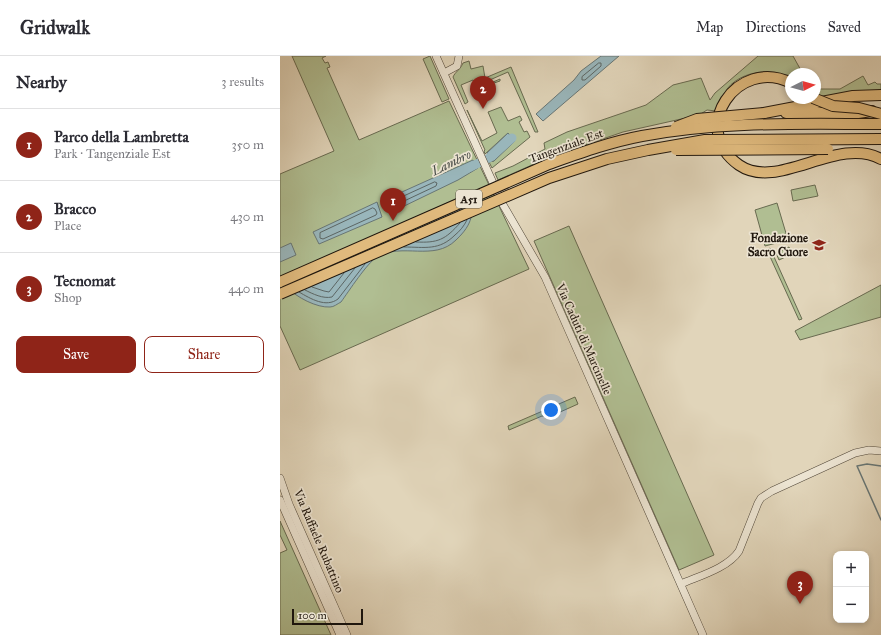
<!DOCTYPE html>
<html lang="en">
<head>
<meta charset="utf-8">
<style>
	:root { --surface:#fff; --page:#f2f2f3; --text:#2b2b33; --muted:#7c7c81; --line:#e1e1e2; --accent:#8f2418 }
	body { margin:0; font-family:"IM FELL Great Primer",serif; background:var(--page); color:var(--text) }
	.controls { position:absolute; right:12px; bottom:12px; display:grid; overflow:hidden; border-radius:8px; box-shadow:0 2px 6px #0003 }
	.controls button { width:36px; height:36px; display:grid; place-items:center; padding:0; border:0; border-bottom:1px solid var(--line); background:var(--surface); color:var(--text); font:20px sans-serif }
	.compass { position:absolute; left:505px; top:12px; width:36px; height:36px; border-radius:50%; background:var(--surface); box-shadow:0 2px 6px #0003; rotate:84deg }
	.scale { position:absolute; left:12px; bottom:10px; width:71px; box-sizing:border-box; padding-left:4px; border:2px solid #1f160d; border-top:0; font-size:11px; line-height:14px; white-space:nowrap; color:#1f160d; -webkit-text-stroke:3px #ece4d2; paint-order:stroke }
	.you { position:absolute; left:271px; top:354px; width:14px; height:14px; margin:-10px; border:3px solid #fff; border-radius:50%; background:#1a73e8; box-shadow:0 0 0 6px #1a73e833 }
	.badge { display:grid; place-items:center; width:26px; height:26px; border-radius:50%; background:var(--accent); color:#fff; font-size:13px; font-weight:700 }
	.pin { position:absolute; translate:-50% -33px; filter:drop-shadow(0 1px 2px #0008) }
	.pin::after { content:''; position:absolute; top:21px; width:14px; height:12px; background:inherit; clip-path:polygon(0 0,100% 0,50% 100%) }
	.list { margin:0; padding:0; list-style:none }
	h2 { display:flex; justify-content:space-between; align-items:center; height:52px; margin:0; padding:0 16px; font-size:17px }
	h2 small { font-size:13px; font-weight:400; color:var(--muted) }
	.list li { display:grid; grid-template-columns:26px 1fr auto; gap:12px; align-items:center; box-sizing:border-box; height:72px; padding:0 16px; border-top:1px solid var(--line) }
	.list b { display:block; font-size:15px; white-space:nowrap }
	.list p { margin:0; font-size:13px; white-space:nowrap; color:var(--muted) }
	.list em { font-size:13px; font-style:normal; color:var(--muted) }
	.actions { display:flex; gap:8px; padding:12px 16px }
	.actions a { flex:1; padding:9px 0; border:1px solid var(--accent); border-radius:8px; text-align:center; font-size:14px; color:var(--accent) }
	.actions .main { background:var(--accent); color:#fff }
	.map { position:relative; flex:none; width:601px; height:579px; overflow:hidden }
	header { display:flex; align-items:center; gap:24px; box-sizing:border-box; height:56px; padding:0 20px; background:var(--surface); border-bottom:1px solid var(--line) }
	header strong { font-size:19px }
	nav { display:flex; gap:22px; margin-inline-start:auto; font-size:14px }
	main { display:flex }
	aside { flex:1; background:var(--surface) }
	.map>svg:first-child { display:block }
	.green { fill:#b0be92; stroke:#686a50 }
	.water { fill:#99b6bb; stroke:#687675 }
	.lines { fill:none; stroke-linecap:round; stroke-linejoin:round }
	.shore { stroke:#5c6664; stroke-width:1 }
	.stream { stroke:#687675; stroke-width:1.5 }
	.river { stroke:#99b6bb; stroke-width:9 }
	.minor-casing { stroke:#504638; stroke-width:8 }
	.highway-casing { stroke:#1f160d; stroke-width:12 }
	.minor { stroke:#ece4d2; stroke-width:7 }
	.highway { stroke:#e0ba7d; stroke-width:10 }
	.highway-bridge-casing { stroke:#1f160d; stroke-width:12; stroke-linecap:butt }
	.highway-bridge { stroke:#e0ba7d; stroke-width:10 }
	.labels { text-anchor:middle; stroke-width:3.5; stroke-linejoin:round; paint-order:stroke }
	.shield { fill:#ece4d2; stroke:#5c5448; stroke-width:1 }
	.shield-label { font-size:11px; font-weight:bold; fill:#1f160d }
	.street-label { font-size:12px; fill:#1f160d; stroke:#ece4d2 }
	.poi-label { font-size:12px; font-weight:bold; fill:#1f160d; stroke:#ece4d2; text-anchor:end }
	.water-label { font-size:13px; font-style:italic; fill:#4a4e4a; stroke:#ece4d2 }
</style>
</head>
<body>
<header>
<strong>Gridwalk</strong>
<nav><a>Map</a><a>Directions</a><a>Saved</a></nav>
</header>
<main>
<aside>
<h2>Nearby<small>3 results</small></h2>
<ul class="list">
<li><span class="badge">1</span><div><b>Parco della Lambretta</b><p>Park · Tangenziale Est</p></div><em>350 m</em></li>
<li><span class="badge">2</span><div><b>Bracco</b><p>Place</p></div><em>430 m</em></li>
<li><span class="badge">3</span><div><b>Tecnomat</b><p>Shop</p></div><em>440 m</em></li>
</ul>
<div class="actions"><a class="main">Save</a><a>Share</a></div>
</aside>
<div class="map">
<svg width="601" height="579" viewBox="0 0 601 579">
	<rect width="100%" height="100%" fill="#e1d5ba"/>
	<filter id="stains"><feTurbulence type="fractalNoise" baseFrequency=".005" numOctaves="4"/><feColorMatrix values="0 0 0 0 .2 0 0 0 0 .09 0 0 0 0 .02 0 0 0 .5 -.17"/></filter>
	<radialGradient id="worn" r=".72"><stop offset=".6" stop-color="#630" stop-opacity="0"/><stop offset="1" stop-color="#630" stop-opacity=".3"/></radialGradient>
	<!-- green -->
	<g class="green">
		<polygon points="12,0 46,0 42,2 45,7 48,6 50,11 47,12 79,84 169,45 249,213 20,314 0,270 0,118 54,95"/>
		<polygon points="150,0 169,43 162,46 143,3"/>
		<path d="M478,0H513L523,18H511V23C504,20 495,16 488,16C474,15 456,21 447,33C442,40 439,48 436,55L427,54L419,59L343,76L270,101L218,124L215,117L233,110L265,93L264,87L287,76L366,49L393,29L421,22L430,44L435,37Z"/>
		<path d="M189,5L191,13L203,10L205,22L231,11L258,76H255L228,16L196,30L193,24L181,29L188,46L185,48L173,21C175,16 180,14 183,7Z"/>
		<polygon points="583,20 588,29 595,26 597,28 601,28 601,36 543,43 535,40 535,33 560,33"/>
		<polygon points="220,23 220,25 211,28 214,35 201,41 197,33"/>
		<polygon points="221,51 228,65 240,60 242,64 239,66 244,76 247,75 250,81 212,112 209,106 214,105 228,77 205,98 204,95 205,94 187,54 202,85 217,77 208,56"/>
		<polygon points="535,129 538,140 513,145 511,134"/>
		<polygon points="497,147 508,184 485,190 475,154"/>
		<polygon points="289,170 434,499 399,514 254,185"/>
		<polygon points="509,191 512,198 499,204 496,197"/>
		<polygon points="490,192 522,263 519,264 487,194"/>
		<polygon points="601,229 601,261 520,284 515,275"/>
		<polygon points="295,341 298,348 269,361 262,360 229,374 228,370"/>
		<polygon points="0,465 51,579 0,579 0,497 7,494 0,479"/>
	</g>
	<!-- water -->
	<g class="water">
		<polygon points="321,0 339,0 263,65 256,58 294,24 301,15"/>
		<polygon points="228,77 235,85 214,105 211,105 207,97"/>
		<polygon points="193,104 198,112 178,124 118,153 113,140"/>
		<path d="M194,135C192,158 194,167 176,184C154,206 122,186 97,201C87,207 69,235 61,246C57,248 54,251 50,251C37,252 16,241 8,232C5,229 3,225 1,221Z"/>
		<polygon points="97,146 102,161 39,188 33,176"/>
		<polygon points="11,187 16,199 0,206 0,192"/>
	</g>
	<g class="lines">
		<!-- shore -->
		<g class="shore">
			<polygon points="319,7 321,7 321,10 305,24 302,24 302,21"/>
			<polygon points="155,126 157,127 156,130 122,146 119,146 120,142"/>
			<polygon points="93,152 95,153 97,157 96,159 43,183 40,182 40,177"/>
			<path d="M136,186C158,187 165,184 180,167"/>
			<path d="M124,191C145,191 159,195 175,179C180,175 184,170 187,164"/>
			<polyline points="32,231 44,235 49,236 64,217"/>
			<path d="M25,234C33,238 43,243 52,241L75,212"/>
			<path d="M19,236C31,243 46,252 58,243L85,208"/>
		</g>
		<!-- stream -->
		<polyline class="stream" points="601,410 587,408 577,410 601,464"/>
		<!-- river -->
		<polyline class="river" points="184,114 209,102 232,82"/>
		<!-- minor casing -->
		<g class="minor-casing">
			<g id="minor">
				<polyline points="156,0 222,147 265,221 423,579"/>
				<polyline points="164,17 177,10 179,0"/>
				<polyline points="0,422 9,448 67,579"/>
				<polyline points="0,444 60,579"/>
				<path d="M401,528C419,520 448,512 459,495L478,447L481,442L492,435L575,397L589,394L601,395"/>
			</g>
		</g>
		<!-- highway casing -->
		<g class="highway-casing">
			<g id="highway">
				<path d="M511,27C457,0 408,73 459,109C498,136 557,79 601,103"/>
				<polyline points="484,57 573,40 601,39"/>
				<polyline points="506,57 578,57 592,55"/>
			</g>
		</g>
		<!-- minor -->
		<use href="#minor" class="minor"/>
		<!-- highway -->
		<use href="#highway" class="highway"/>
		<!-- highway-bridge casing -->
		<g class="highway-bridge-casing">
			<g id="highway-bridge">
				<polyline points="533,42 553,50 579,52 601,58"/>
				<polyline points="396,71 417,63 484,57"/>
				<polyline points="396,94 548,93"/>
				<path d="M0,226L269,108C300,97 330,86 362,80C442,65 520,68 601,68"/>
				<polyline points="0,238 269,122 327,103 368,94 425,84 601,83"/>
			</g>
		</g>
		<!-- highway-bridge -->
		<use href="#highway-bridge" class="highway-bridge"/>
	</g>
	<!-- icons -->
	<defs>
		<g id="school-bare" transform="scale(1.08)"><path d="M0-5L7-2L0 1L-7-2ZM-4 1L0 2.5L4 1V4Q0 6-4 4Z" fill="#8f2418" stroke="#ece4d2" stroke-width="2.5" paint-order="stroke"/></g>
	</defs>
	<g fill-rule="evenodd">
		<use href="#school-bare" x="539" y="189"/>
	</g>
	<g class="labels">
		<!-- shield labels -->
		<rect class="shield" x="176" y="134" width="26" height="18" rx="3"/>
		<g class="shield-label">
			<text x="189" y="147">A51</text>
		</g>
		<!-- street labels -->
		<g class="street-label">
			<text transform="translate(286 90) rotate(-20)" y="4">Tangenziale Est</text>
			<text transform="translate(304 283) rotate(66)" y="4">Via Caduti di Marcinelle</text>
			<text transform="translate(39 485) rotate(67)" y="4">Via Raffaele Rubattino</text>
		</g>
		<!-- poi labels -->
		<g class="poi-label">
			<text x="528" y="186">Fondazione<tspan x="528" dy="14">Sacro Cuore</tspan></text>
		</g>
		<!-- water labels -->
		<g class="water-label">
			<text transform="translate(171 106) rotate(-26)" y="5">Lambro</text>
		</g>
	</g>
	<rect width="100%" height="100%" filter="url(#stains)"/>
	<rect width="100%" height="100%" fill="url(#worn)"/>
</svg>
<div class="controls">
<button>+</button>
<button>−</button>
</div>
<svg class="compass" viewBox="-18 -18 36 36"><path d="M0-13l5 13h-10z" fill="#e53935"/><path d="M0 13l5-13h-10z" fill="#7c7c81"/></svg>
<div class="scale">100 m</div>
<div class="you"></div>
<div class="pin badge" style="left:113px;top:165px">1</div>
<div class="pin badge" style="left:203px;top:53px">2</div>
<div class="pin badge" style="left:520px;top:548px">3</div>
</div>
</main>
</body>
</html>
